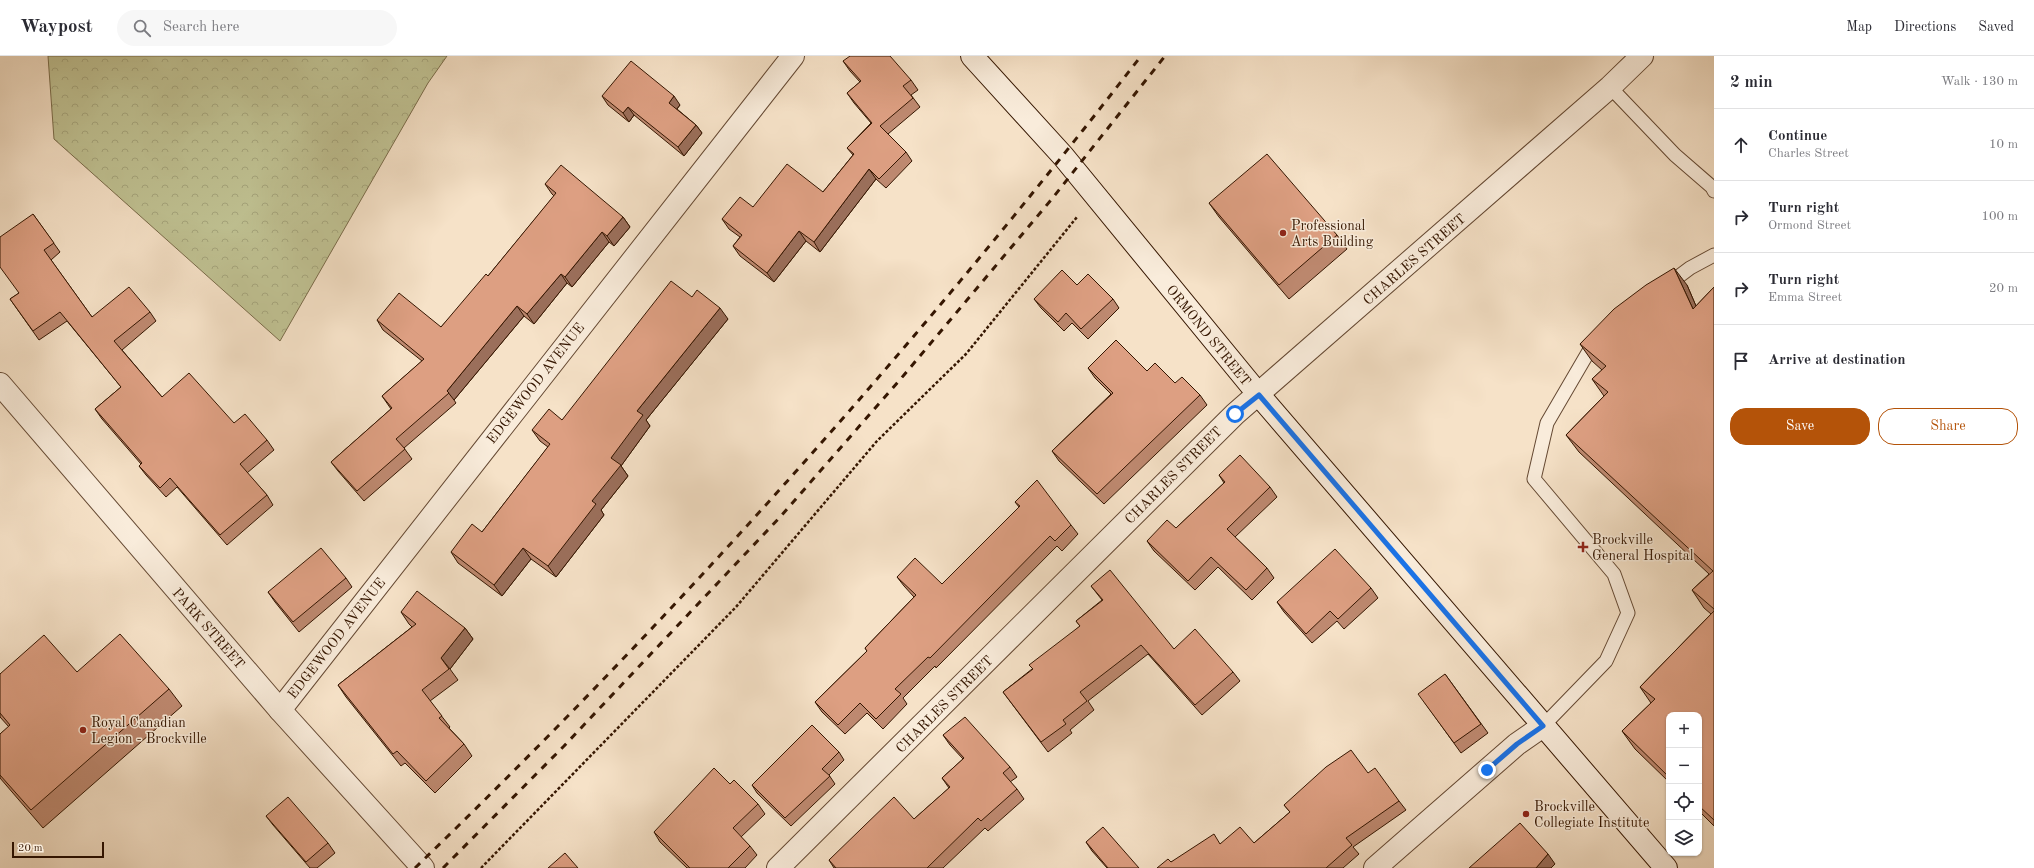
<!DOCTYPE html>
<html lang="en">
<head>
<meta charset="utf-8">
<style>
	:root { --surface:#fff; --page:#f7f7f7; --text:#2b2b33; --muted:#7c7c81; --line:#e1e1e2; --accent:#b45309 }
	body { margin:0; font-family:"Old Standard TT",serif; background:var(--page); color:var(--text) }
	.controls { position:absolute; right:12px; bottom:12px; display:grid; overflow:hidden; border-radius:8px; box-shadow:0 1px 3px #0004 }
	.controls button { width:36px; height:36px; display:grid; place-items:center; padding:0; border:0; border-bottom:1px solid var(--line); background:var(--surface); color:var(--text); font:20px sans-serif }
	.scale { position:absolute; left:12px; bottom:10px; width:92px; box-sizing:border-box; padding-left:4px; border:2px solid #351601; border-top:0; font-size:11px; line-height:14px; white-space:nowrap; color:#351601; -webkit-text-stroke:3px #f9ecdb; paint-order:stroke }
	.stop { position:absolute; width:12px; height:12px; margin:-9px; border:3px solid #1a73e8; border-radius:50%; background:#fff }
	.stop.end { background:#1a73e8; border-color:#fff; box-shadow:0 1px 4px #0008 }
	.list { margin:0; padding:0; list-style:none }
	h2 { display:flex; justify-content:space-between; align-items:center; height:52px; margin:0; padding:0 16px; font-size:17px }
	h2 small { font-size:13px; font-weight:400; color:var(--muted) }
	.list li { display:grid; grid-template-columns:26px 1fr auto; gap:12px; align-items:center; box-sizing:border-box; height:72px; padding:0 16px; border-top:1px solid var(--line) }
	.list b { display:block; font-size:15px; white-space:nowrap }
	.list p { margin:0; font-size:13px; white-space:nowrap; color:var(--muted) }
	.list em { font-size:13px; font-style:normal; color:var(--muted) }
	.actions { display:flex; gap:8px; padding:12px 16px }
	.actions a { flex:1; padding:9px 0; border:1px solid var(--accent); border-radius:16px; text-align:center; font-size:14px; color:var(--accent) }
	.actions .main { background:var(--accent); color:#fff }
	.icon { flex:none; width:22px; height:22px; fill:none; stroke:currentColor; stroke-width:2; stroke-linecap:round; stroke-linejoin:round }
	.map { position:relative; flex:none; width:1714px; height:812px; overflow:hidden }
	header { display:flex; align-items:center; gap:24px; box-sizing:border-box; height:56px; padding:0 20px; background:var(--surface); border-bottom:1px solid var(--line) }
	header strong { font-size:19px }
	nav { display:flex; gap:22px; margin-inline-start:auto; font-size:14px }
	.search { width:280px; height:36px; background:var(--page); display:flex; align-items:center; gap:10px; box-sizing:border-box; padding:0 14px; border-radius:22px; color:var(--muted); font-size:15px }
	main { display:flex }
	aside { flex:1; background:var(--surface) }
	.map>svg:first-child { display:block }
	.forest { fill:url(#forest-crowns); stroke:#7a6c4a }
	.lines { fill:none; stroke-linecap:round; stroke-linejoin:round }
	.lane-casing { stroke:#654933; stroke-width:15 }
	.street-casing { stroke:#654933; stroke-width:24 }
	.secondary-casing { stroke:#351601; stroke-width:24 }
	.path { stroke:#351601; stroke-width:2.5; stroke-dasharray:3 2; stroke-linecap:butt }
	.lane { stroke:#f9ecdb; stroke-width:13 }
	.street { stroke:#f9ecdb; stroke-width:22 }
	.secondary { stroke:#f9ecdb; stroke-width:22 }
	.rail { stroke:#351601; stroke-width:3; stroke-dasharray:7 7; stroke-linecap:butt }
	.wall { fill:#be8970; stroke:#351601 }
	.shaded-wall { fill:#9b6f5b; stroke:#351601 }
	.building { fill:#dd9f82; stroke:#351601 }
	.route { stroke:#1a73e8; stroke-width:5 }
	.poi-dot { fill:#8f2418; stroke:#f9ecdb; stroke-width:1.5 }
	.labels { text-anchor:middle; stroke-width:3; stroke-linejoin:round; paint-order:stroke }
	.poi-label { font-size:14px; fill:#351601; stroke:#f9ecdb; text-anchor:start }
	.street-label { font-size:14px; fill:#351601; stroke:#f9ecdb }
</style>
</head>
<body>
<header>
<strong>Waypost</strong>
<div class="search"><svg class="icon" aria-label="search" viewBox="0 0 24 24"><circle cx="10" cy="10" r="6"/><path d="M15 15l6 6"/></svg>Search here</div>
<nav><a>Map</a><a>Directions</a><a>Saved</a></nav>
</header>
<main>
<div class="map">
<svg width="1714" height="812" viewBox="0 0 1714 812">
	<defs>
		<pattern id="forest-crowns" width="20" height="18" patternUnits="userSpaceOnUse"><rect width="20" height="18" fill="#c0c293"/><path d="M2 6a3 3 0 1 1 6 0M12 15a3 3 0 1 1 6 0" fill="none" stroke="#a6a67d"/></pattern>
	</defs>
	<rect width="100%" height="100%" fill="#f6e2c8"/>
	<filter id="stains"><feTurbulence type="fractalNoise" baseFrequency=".005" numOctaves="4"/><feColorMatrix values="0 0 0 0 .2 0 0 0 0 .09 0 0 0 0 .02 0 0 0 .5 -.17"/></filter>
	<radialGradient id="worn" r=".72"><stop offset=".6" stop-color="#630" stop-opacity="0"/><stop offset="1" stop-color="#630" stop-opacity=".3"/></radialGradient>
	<!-- forest -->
	<polygon class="forest" points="48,0 447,0 428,27 280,285 54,83"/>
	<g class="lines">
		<!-- lane casing -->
		<g class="lane-casing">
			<g id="lane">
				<polyline points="1610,31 1675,99 1712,131 1714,135"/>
				<polyline points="1666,230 1690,212 1714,199"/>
				<polyline points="1543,670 1606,605 1628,557 1614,518 1534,423 1547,367 1596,283"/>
			</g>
		</g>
		<!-- street casing -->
		<g class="street-casing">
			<g id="street">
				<polyline points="0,328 280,654 423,812"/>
				<polyline points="280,654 793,0"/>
				<polyline points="778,812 1235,358 1610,31 1642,0"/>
				<polyline points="1375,812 1517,688 1543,670"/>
			</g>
		</g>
		<!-- secondary casing -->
		<g class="secondary-casing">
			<polyline id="secondary" points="972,0 1063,100 1259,339 1666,812"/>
		</g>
		<!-- path -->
		<polyline class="path" points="481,812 736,551 877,385 966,298 1077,161"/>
		<!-- lane -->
		<use href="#lane" class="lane"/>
		<!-- street -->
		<use href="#street" class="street"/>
		<!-- secondary -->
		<use href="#secondary" class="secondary"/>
		<!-- rail -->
		<g class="rail">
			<path d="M415,812C676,560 919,287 1141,0"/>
			<polyline points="443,812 564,690 781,460 904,319 1051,144 1165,0"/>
		</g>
	</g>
	<!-- wall -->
	<g class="wall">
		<polygon points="843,5 911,24 918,34 911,39 920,51 888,78 906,96 912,105 886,132 876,123 820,196 806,185 774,226 740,200 733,190 740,181 729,173 722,163 753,151 823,136 853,99 847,92 871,67 854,47 847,37 860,26 850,15"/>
		<polygon points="602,40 680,49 677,53 696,69 702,77 684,100 634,59 629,66 608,49"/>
		<polygon points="545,128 623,161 630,171 614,190 609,186 572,231 567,227 534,268 524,260 454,344 456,347 404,392 412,403 364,445 338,415 331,406 391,353 382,340 422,305 383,274 377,264 441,271 488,220 554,140 552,138"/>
		<polygon points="1209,147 1337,179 1347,193 1289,243 1219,161"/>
		<polygon points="33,158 60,196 51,204 92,261 150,256 156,265 122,294 162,341 234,367 267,384 274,394 247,417 267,439 273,449 227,489 177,431 166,441 146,419 139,410 141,408 102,363 95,353 121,331 67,265 39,284 10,243 19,237"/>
		<polygon points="1077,229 1113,243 1119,252 1088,283 1072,267 1064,275 1041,252 1034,243"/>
		<polygon points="1687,229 1696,250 1714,231 1714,770 1699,755 1699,659 1669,659 1669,726 1635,693 1622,675 1651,647 1640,631 1711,558 1704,552 1692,534 1709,518 1579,396 1566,379 1604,340 1592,323 1602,314 1592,305 1580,288"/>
		<polygon points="692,241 728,263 646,364 650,370 621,410 628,420 601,454 604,459 556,521 531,503 502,540 458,507 451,496 482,476 548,391 540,385 532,374 562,364"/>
		<polygon points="1088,312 1147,315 1200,339 1207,349 1104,448 1059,405 1052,395 1111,338 1095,322"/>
		<polygon points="1219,419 1270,431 1277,441 1235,481 1267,512 1274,522 1252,544 1218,511 1195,534 1154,495 1147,485 1176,472 1224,427"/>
		<polygon points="1015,446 1071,469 1078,478 1062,495 1057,490 936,612 935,610 903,642 907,648 883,673 867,657 845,678 822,656 815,646 867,595 865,592 914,541 904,530 897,521 942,528 1019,451"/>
		<polygon points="346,522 352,531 299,576 275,546 268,536"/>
		<polygon points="1091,530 1174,593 1233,616 1240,625 1202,659 1148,598 1088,645 1094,654 1070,674 1072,677 1048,696 1003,636 1032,613 1080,570 1076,565 1102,544"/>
		<polygon points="1371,532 1378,542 1344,573 1337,565 1312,587 1284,556 1277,546"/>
		<polygon points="401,556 465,572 473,583 450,613 458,624 430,645 450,671 449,672 464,688 472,700 435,737 405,707 401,710 346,641 338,629 412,571 409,568"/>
		<polygon points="77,616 169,633 182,650 43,772 0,722 0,678 9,671 0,661 0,618"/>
		<polygon points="1445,618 1488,677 1461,697 1425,647"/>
		<polygon points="943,679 1010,711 1017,721 1010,726 1017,733 1024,743 988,775 985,772 943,812 834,812 829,804 914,763 949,732 942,722 963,703 950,689"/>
		<polygon points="839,696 844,704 829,719 835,728 791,770 757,737 752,729"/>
		<polygon points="1368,717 1399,745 1406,754 1353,791 1359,798 1343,812 1157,812 1171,806 1220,788 1254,787 1290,756 1284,749"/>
		<polygon points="730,728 758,748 765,758 741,781 750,790 757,799 745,812 687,812 660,786 654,776"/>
		<polygon points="266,760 328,787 335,797 317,812 310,812 273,769"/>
		<polygon points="1086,786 1139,812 1107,812 1092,795"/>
	</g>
	<!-- shaded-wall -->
	<g class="shaded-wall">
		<polygon points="674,40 680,49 675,55 669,47"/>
		<polygon points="628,51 634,59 629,66 623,57"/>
		<polygon points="696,69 702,77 684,100 678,91"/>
		<polygon points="869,113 876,123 820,196 814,186"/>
		<polygon points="623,161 630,171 614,190 607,180"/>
		<polygon points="799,175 806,185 774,226 767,217"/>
		<polygon points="602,176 609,186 572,231 565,221"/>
		<polygon points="1674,212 1687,229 1705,271 1693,253"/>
		<polygon points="561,218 567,227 534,268 527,258"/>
		<polygon points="517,250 524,260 454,344 447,335"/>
		<polygon points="720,252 728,263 646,364 650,370 621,410 628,420 601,454 604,459 556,521 548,510 592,445 611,402 637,355"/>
		<polygon points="523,492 531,503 502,540 494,529"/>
		<polygon points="465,572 473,583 450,613 441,602"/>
		<polygon points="1548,798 1555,808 1551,812 1536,812"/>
	</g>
	<!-- building -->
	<g class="building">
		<polygon points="850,0 890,0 911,24 903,30 913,42 880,70 906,96 879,123 869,113 814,186 799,175 767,217 733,190 742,179 722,163 740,141 753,151 787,108 823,136 854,98 847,92 872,67 847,37 861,25 843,5"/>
		<polygon points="631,5 674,40 669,47 696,69 678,91 628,51 623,57 602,40"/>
		<polygon points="1267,98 1337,179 1279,229 1209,147"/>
		<polygon points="561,109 623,161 607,180 602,176 565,221 561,218 527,258 517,250 447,335 449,337 396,383 405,393 357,435 331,406 392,352 382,340 424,303 377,264 399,237 441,271 486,218 488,220 556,137 545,128"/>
		<polygon points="33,158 54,187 44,194 92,261 129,231 150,256 114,285 162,341 189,317 234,367 245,358 267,384 240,408 267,439 220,479 170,422 160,432 139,410 142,407 95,353 121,331 60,256 33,275 10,243 19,237 0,211 0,181"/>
		<polygon points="1674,212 1693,253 1714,231 1714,553 1692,534 1713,515 1566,379 1608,336 1592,323 1606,310 1580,288 1614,253 1646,229"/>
		<polygon points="1062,214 1077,229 1088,218 1113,243 1081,273 1066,257 1058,266 1034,243"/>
		<polygon points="671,225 692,241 697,234 720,252 637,355 643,359 611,402 621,409 592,445 596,448 548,510 523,492 494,529 451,496 472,468 482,476 550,388 532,374 549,353 562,364"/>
		<polygon points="1116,284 1147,315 1155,307 1175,327 1182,321 1200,339 1097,438 1052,395 1113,337 1088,312"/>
		<polygon points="1240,399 1270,431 1227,473 1267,512 1246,534 1211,501 1188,525 1147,485 1167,464 1176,472 1225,426 1219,419"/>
		<polygon points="1037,424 1071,469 1055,485 1050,480 930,602 928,601 895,633 901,638 876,663 860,647 838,669 815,646 867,595 865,592 916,539 897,521 915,502 942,528 1020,450 1015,446"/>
		<polygon points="321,492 346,522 293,566 268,536"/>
		<polygon points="1335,493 1371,532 1338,563 1330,555 1306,578 1277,546"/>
		<polygon points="1110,514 1174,593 1195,573 1233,616 1195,649 1141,589 1080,636 1087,645 1063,664 1066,668 1041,686 1003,636 1033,613 1029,609 1080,570 1076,565 1103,544 1091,530"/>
		<polygon points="417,535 465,572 441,602 449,613 422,634 442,660 439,662 464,688 426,725 397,695 393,698 338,629 416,568 401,556"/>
		<polygon points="1714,555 1714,764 1699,750 1699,659 1669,659 1669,721 1622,675 1655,643 1640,631"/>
		<polygon points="120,578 169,633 31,754 0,719 0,678 10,669 0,657 0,618 44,579 77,616"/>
		<polygon points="1445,618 1481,668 1454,687 1418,638"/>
		<polygon points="965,661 1010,711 1003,717 1017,733 981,765 978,762 927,812 836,812 829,804 894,741 914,763 950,731 942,722 964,702 943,679"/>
		<polygon points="812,669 839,696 822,713 830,720 785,762 752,729"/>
		<polygon points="1351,694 1368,717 1375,712 1399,745 1346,782 1352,789 1326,812 1157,812 1168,803 1171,806 1214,778 1220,788 1240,771 1254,787 1290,756 1284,749 1326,711"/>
		<polygon points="714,712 730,728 734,724 758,748 733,772 750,790 728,812 690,812 654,776"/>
		<polygon points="288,741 328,787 306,806 266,760"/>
		<polygon points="1520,767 1548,798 1536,812 1469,812"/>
		<polygon points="1103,771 1139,812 1108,812 1086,786"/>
		<polygon points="565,797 578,812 548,812"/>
	</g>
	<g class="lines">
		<!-- route -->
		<polyline class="route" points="1235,358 1259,339 1543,670 1517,688 1487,714"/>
	</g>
	<!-- markers -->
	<g class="poi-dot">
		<circle cx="1283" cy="177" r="4"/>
		<path d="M1581 485h4v4h4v4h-4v4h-4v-4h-4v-4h4z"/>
		<circle cx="83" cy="674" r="4"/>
		<circle cx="1526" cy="758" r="4"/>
	</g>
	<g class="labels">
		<!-- poi labels -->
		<g class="poi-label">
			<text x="1291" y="174">Professional<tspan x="1291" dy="16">Arts Building</tspan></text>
			<text x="1592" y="488">Brockville<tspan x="1592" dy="16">General Hospital</tspan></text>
			<text x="91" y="671">Royal Canadian<tspan x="91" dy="16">Legion - Brockville</tspan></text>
			<text x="1534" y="755">Brockville<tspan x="1534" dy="16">Collegiate Institute</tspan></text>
		</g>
		<!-- street labels -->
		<g class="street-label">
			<text transform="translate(1414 203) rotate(-41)" y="5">CHARLES STREET</text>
			<text transform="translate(1209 279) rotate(51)" y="5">ORMOND STREET</text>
			<text transform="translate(535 327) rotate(-52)" y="5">EDGEWOOD AVENUE</text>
			<text transform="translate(1173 419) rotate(-45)" y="5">CHARLES STREET</text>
			<text transform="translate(209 572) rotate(49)" y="5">PARK STREET</text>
			<text transform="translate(336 582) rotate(-52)" y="5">EDGEWOOD AVENUE</text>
			<text transform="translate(944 648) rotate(-45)" y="5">CHARLES STREET</text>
		</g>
	</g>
	<rect width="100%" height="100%" filter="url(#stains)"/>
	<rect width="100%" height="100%" fill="url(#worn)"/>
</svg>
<div class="controls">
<button>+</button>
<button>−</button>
<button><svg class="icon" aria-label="locate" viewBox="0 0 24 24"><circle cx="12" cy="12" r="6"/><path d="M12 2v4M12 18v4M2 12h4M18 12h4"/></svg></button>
<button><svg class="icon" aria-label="layers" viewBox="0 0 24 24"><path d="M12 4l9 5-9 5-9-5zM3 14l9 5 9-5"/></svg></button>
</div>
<div class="scale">20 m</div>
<div class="stop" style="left:1235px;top:358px"></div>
<div class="stop end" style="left:1487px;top:714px"></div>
</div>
<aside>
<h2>2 min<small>Walk · 130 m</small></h2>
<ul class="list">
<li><svg class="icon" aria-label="ahead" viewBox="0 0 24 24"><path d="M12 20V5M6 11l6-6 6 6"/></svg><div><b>Continue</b><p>Charles Street</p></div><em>10 m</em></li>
<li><svg class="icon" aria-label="right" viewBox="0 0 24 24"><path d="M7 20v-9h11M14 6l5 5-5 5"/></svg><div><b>Turn right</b><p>Ormond Street</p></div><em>100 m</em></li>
<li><svg class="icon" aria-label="right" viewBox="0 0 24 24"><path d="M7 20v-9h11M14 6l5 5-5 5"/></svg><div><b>Turn right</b><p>Emma Street</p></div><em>20 m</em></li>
<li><svg class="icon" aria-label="arrive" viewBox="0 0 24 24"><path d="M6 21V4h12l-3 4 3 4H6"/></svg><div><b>Arrive at destination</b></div></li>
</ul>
<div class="actions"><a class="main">Save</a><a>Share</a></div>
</aside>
</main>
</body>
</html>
